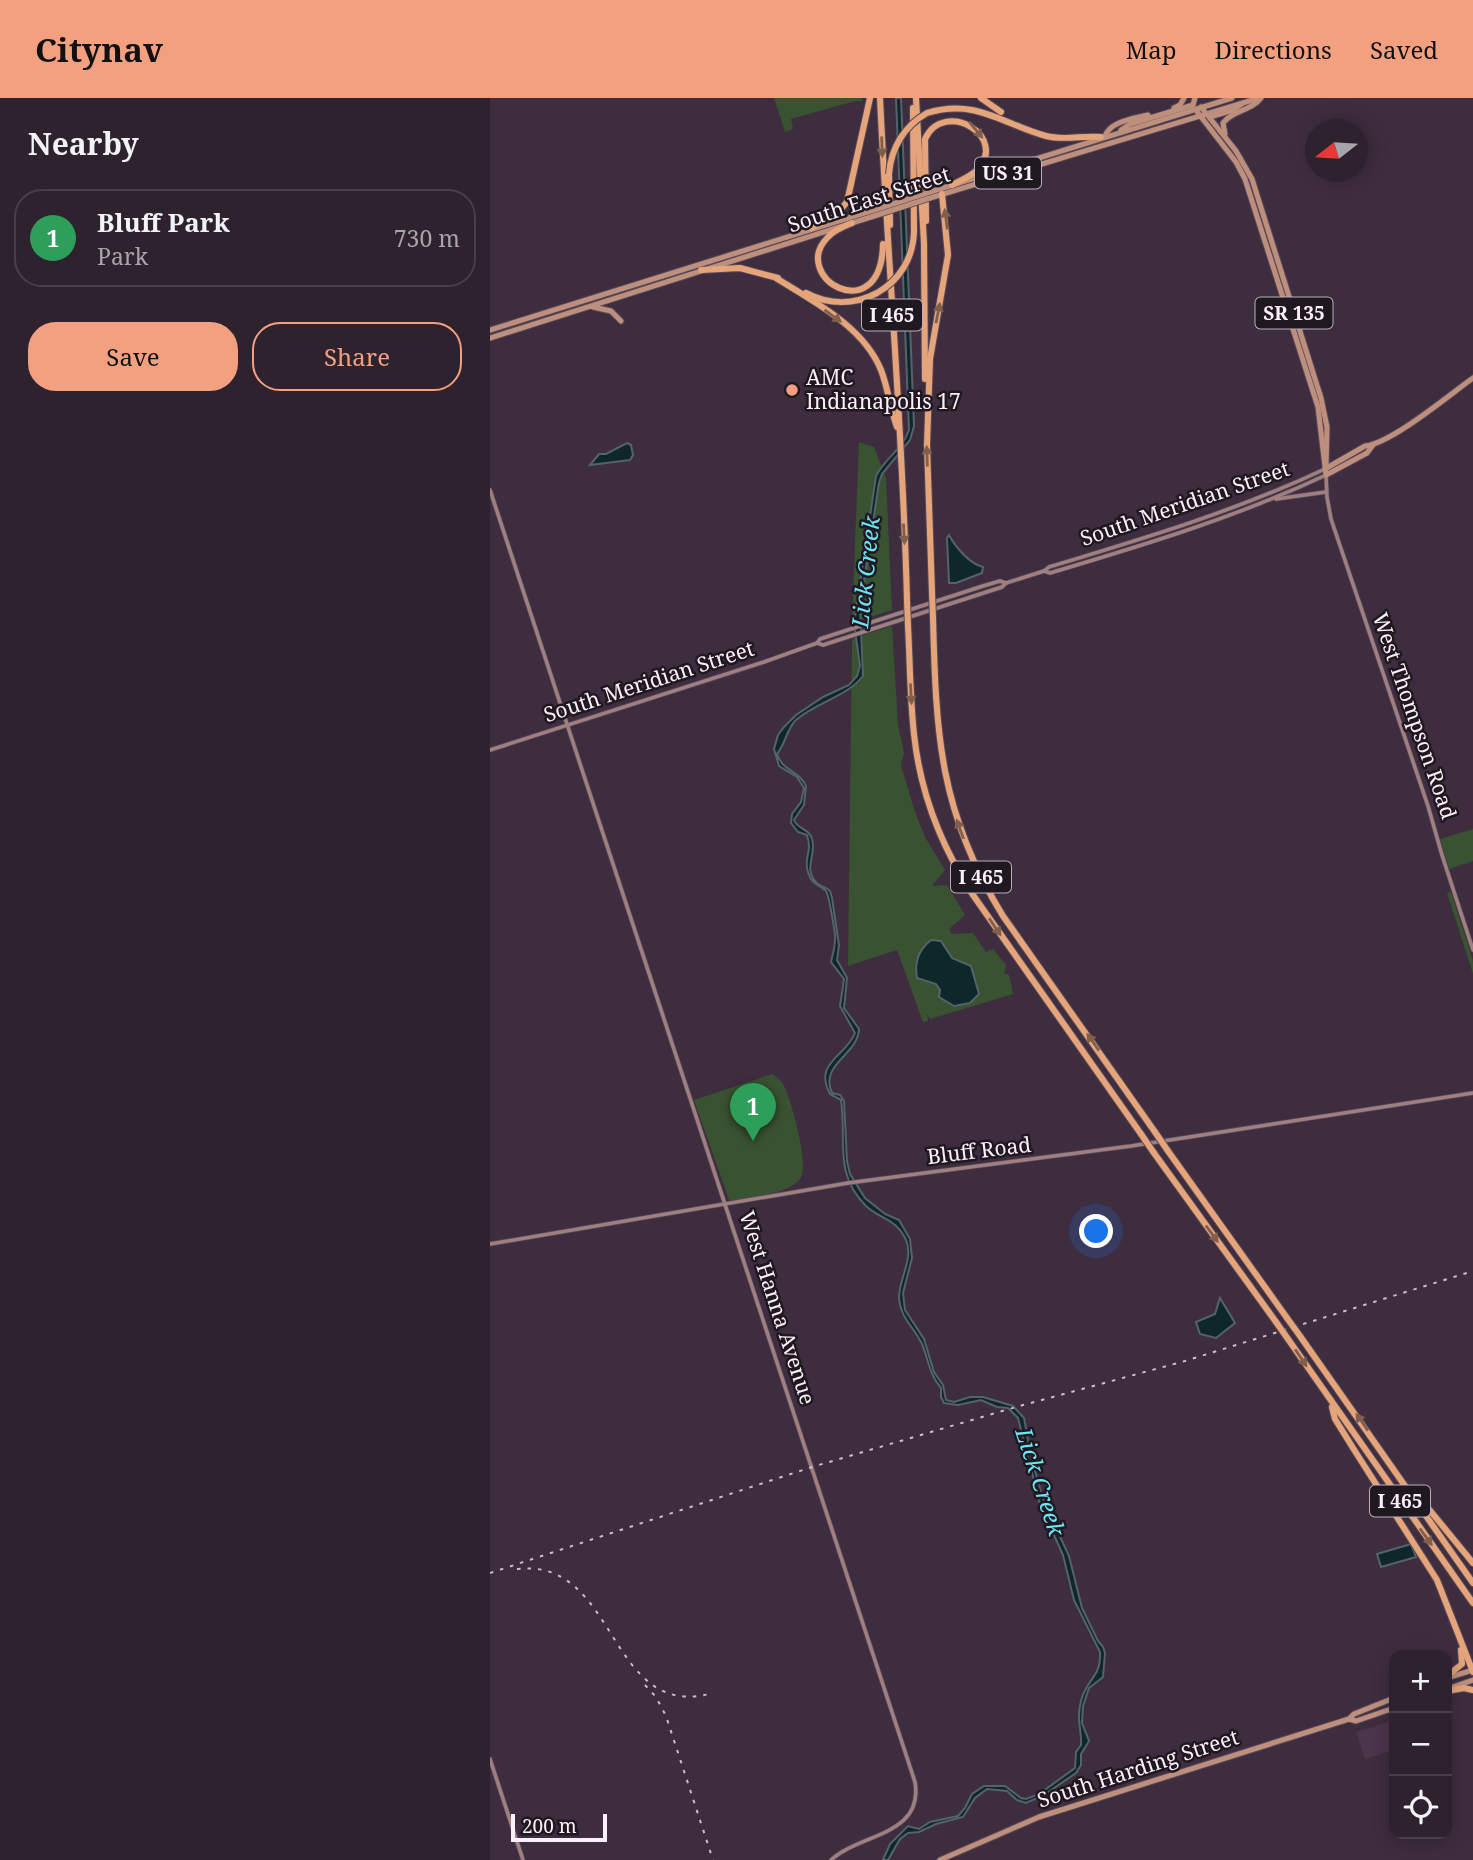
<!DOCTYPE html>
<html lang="en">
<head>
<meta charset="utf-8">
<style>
	:root { --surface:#2e222e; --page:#3a2f3a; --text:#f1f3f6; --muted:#a7a4aa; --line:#493f4a; --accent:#f2a080 }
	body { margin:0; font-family:"Noto Serif",serif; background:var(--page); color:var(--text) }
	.controls { position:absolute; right:21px; bottom:21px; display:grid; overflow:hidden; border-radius:14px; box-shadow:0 4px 18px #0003 }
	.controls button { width:63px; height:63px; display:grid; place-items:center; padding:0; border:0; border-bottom:2px solid var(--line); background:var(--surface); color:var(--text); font:35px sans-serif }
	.compass { position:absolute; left:815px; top:21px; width:63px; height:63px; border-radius:50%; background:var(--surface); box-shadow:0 4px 18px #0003; rotate:253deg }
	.scale { position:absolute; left:21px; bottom:18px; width:96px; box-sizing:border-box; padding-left:7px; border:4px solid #fbeffa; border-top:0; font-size:19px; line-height:24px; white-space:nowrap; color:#fbeffa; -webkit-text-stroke:5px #201820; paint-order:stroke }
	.you { position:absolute; left:607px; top:1134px; width:24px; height:24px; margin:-18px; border:5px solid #fff; border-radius:50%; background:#1a73e8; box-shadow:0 0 0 10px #1a73e833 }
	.badge { display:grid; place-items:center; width:46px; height:46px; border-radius:50%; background:var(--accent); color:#fff; font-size:23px; font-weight:700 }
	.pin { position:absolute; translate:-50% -58px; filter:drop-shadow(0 2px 4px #0008) }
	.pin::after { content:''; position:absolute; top:37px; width:24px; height:21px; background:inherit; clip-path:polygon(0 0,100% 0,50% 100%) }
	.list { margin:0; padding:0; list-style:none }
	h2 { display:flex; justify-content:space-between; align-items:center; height:91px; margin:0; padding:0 28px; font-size:30px }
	h2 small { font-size:23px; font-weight:400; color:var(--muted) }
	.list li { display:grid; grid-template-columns:46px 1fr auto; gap:21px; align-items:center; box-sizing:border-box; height:98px; margin:0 14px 14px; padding:0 14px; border:2px solid var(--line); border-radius:28px }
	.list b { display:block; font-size:26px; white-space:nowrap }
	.list p { margin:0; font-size:23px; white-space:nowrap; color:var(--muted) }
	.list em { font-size:23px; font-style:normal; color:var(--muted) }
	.actions { display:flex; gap:14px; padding:21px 28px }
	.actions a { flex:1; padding:16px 0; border:2px solid var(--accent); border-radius:28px; text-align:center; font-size:24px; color:var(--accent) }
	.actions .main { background:var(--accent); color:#111 }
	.icon { flex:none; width:38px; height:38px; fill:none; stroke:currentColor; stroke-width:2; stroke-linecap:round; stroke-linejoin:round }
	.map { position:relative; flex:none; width:983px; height:1762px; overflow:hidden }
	header { display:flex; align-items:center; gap:42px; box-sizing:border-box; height:98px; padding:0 35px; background:var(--accent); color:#111 }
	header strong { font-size:33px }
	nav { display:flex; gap:38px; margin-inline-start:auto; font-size:24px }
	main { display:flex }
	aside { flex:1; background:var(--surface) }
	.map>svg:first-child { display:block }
	.built { fill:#4b354b }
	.green { fill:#395231 }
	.water { fill:#0e272b; stroke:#556369; stroke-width:2 }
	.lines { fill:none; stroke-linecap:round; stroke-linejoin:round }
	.secondary-casing { stroke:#584958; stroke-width:5 }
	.primary-casing { stroke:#584958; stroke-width:7 }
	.highway-casing { stroke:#584958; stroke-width:8 }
	.secondary { stroke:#a07f80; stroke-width:3.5 }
	.primary { stroke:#be8f7d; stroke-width:5 }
	.highway { stroke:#e5a479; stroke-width:6 }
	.rail { stroke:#cbbeca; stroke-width:2; stroke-dasharray:3.5 7; stroke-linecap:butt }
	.primary-bridge-casing { stroke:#584958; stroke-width:7; stroke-linecap:butt }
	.highway-bridge-casing { stroke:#584958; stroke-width:8; stroke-linecap:butt }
	.primary-bridge { stroke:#be8f7d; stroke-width:5 }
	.highway-bridge { stroke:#e5a479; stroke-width:6 }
	.oneway { fill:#825e4c }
	.poi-dot { fill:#f2a080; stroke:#201820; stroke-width:2.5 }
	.labels { text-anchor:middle; stroke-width:5; stroke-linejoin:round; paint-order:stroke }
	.shield { fill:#201820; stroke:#b9aeb9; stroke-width:2 }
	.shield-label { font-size:19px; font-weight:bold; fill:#fbeffa }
	.street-label { font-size:21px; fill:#fbeffa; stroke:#201820 }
	.poi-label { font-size:21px; fill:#fbeffa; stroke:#201820; text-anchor:start }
	.water-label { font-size:23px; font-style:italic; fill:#6ee5f6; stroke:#201820 }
</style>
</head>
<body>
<header>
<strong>Citynav</strong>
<nav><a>Map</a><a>Directions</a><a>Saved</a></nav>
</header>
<main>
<aside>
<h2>Nearby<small></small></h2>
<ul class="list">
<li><span class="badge" style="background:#2e9e5b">1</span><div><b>Bluff Park</b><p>Park</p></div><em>730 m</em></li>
</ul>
<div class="actions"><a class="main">Save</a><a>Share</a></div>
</aside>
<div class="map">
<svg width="983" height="1762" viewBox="0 0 983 1762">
	<rect width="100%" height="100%" fill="#3e2d3e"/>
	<!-- built -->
	<polygon class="built" points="904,1622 904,1652 875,1661 866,1634"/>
	<!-- green -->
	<g class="green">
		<polygon points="284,0 372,0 372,3 365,3 301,21 303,31 295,34"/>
		<polygon points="369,344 384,349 396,380 402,512 371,522 362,521"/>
		<polygon points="402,528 408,627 414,655 411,667 424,711 435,739 455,772 442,788 457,787 475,817 460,830 461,836 483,835 496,854 503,851 516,867 514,875 519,877 523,896 440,921 437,916 438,923 433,924 407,852 358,868 362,541"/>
		<polygon points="983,731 983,763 959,771 950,741"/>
		<polygon points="961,794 983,863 983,876 957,795"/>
		<path d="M282,976C288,980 293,984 296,992C302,1007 320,1069 310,1081C299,1095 256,1103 239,1102L204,1002Z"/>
	</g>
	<!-- water -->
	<g class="water">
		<path d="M406,0H411L424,328L420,342L392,376L389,385L370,508L373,578C357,599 326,604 306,622C297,630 296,645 287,656C292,673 310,673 316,688L314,707L304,722C308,732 319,730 322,741C327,755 313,771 326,784C329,788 336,789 340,793L342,800L349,847L347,862L357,880L354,910L369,931C368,957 329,966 342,995L350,997L354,1003L357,1063L360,1076L375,1100L395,1116L409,1122L420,1141L422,1160L413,1195L415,1212L434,1241L444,1274L453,1287L456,1302L464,1304L480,1299H493L523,1308L534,1320L541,1359L554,1404L579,1458L592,1510L608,1543L613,1549L615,1555L613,1579L599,1590L593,1608L592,1625L599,1643L591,1656V1667L586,1675L554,1697L536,1705L527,1702L517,1693L497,1691L485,1700L473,1719L446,1726L429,1734L418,1735L410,1741L398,1762H393L400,1746L418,1728L429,1731L440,1724L468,1718L475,1710L482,1696L494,1688H515L531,1700L536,1701L549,1696L585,1670L586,1654L591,1647C592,1631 586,1623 591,1603C596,1581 612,1579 610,1554L584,1502L573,1457L550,1406L528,1320L518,1310L507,1309L491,1302L468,1307L454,1305L451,1299V1290C439,1276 439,1263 432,1246C424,1229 410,1220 409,1199C409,1181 424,1160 416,1142C406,1120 391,1122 376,1108C343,1075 357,1042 351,1002L340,996C323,964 356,959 365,935L350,908L354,881L341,864C343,855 346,846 345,836C344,830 339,796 336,793C328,786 321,786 318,774C313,759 323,755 317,737L308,734L301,725L302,716L311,704L314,690L307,679L289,668L284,651L288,637L294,629L306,617L333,599L359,587L367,578L370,568L364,525L386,378C394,361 413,351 419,332Z"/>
		<polygon points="137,345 141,347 143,357 140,362 100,367 109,356 116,356"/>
		<path d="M459,437C466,450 480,466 493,469L492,475L466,485H459L457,440Z"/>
		<path d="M441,842L451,843L462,860L481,868L489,896L480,905L464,908L449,899L450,892L446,886L427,880C424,864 428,852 441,842Z"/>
		<polygon points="730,1200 745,1225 726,1240 710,1236 706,1224 725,1216"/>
		<polygon points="921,1446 926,1459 891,1469 887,1456"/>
	</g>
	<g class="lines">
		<!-- secondary casing -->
		<g class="secondary-casing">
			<g id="secondary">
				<path d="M0,392L425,1684C434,1738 370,1735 341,1762"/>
				<polyline points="786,401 836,394"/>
				<path d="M554,473L560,475C654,447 747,419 836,377L837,399L841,421L938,708L952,757L983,852"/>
				<polyline points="327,545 333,547 512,489 516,485"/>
				<path d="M0,652L274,564L327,545L330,541L493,488L510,483L516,485L554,473L559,469C652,441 746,413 835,371"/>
				<polyline points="0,1146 358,1085 641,1048 983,995"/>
				<polyline points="0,1661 33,1762"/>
			</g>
		</g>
		<!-- primary casing -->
		<g class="primary-casing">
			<g id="primary">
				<polyline points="711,9 746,53 762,81 831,300 837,329 836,368"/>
				<polyline points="684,10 690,7 694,0"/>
				<polyline points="705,11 746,64 755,81 828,309 836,377 877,355 883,347"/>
				<polyline points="720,19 743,12 752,6"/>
				<polyline points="631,32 640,26 703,7 705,0"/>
				<path d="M735,36L733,25C743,12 761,13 771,0"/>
				<path d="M615,38C621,23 643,21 658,17"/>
				<polyline points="440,94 742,0"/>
				<polyline points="440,100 769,0"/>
				<polyline points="103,209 121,213 131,223"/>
				<polyline points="0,232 384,112"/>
				<polyline points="0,240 384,118"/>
				<path d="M835,371L875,348C902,345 959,297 983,280"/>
				<polyline points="957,1580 983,1572"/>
				<polyline points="960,1590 983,1582"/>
				<polyline points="859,1621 864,1616 904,1600"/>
				<polyline points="450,1762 549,1719 859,1621 866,1623 904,1610"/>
			</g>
		</g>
		<!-- highway casing -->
		<g class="highway-casing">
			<g id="highway">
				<path d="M390,0C398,168 413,335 417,503"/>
				<polyline points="426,0 434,146 435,281"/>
				<polyline points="491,0 511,14"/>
				<polyline points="423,10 424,134"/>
				<path d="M437,15C486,0 512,26 556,38C575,43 593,37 611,39"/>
				<polyline points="399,76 400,127"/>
				<path d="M436,123L435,41C454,0 521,39 486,73C479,79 470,83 462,87"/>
				<path d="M362,125C353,129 344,132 338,139C298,179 391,233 393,146"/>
				<polyline points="321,130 344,119 357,104 380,0"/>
				<polyline points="211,172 250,170 288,180"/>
				<path d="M286,180C324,204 373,228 391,272C398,290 400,310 407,329"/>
				<path d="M316,195C339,207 364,207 387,195"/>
				<polyline points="442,495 437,347 440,261 458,157 452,96"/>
				<path d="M443,519C446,636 449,714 513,818L665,1034"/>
				<path d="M418,528C420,564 420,600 424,636C430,694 451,748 483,797L651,1036"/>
				<polyline points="678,1053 797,1220"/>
				<polyline points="664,1055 786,1224"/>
				<polyline points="810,1238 983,1485"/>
				<polyline points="798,1241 983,1505"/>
				<polyline points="842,1309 845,1321 863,1350 947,1482 983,1574"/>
				<polyline points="924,1393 983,1465"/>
				<polyline points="957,1578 972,1566 971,1552"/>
				<polyline points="957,1593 974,1590 983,1592"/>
			</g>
		</g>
		<!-- secondary -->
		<use href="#secondary" class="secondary"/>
		<!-- primary -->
		<use href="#primary" class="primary"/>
		<!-- highway -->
		<use href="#highway" class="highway"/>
		<!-- rail -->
		<g class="rail">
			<path d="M27,1471C129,1459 117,1625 223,1595"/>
			<polyline points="0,1475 322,1369 526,1309 695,1263 983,1173"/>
			<polyline points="155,1587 166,1599 176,1618 223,1762"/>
		</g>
		<!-- primary-bridge casing -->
		<g class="primary-bridge-casing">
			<g id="primary-bridge">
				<polyline points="384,112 440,94"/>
				<polyline points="384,118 440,100"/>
			</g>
		</g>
		<!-- highway-bridge casing -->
		<g class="highway-bridge-casing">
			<g id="highway-bridge">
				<path d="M399,76C401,50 414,28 437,15"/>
				<path d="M387,195C410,182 423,160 424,134"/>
				<polyline points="442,495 443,519"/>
				<polyline points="417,503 418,528"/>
				<polyline points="665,1034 678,1053"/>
				<polyline points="651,1036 664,1055"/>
				<polyline points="797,1220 810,1238"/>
				<polyline points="786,1224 798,1241"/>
			</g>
		</g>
		<!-- primary-bridge -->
		<use href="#primary-bridge" class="primary-bridge"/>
		<!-- highway-bridge -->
		<use href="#highway-bridge" class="highway-bridge"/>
	</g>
	<!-- one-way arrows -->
	<defs><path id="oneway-solid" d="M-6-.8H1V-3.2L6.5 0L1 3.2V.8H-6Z" transform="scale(1.75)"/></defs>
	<g class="oneway">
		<use href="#oneway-solid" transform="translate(486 32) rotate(50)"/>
		<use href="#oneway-solid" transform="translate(392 49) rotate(88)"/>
		<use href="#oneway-solid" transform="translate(456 121) rotate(-97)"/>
		<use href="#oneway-solid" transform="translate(448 215) rotate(-79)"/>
		<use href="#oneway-solid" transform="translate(343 218) rotate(36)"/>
		<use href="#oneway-solid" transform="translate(437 358) rotate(-92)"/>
		<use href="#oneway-solid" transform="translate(414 436) rotate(87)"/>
		<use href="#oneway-solid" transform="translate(421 596) rotate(87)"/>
		<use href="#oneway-solid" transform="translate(470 731) rotate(-110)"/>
		<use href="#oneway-solid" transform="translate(505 829) rotate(56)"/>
		<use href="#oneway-solid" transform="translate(603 944) rotate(-125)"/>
		<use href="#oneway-solid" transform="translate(722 1136) rotate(54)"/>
		<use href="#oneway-solid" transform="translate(811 1260) rotate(56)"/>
		<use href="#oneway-solid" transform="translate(872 1324) rotate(-125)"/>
		<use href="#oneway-solid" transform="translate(936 1439) rotate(54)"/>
	</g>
	<!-- markers -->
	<circle class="poi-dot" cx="302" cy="292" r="7"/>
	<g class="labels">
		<!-- shield labels -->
		<g class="shield">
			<rect x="485" y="59.5" width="66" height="31" rx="5"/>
			<rect x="765.5" y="199.5" width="77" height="31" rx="5"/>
			<rect x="372" y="201.5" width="60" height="31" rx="5"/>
			<rect x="461" y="763.5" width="60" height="31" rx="5"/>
			<rect x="880" y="1387.5" width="60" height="31" rx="5"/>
		</g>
		<g class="shield-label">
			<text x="518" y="82">US 31</text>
			<text x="804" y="222">SR 135</text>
			<text x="402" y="224">I 465</text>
			<text x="491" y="786">I 465</text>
			<text x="910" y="1410">I 465</text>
		</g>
		<!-- street labels -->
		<g class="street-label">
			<text transform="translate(379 102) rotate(-18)" y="7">South East Street</text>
			<text transform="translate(695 406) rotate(-19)" y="7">South Meridian Street</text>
			<text transform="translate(159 584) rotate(-18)" y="7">South Meridian Street</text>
			<text transform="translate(924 618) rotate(71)" y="7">West Thompson Road</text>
			<text transform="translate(489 1053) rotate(-7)" y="7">Bluff Road</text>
			<text transform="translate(287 1210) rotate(72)" y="7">West Hanna Avenue</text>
			<text transform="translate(648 1671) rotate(-18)" y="7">South Harding Street</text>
		</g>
		<!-- poi labels -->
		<g class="poi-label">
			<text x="316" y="287">AMC<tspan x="316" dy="24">Indianapolis 17</tspan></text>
		</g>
		<!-- water labels -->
		<g class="water-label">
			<text transform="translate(376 474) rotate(-84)" y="8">Lick Creek</text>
			<text transform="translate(550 1384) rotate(72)" y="8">Lick Creek</text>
		</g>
	</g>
</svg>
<div class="controls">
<button>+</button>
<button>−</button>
<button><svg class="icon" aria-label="locate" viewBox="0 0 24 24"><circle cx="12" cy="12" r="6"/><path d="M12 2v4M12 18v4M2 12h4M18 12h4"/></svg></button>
</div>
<svg class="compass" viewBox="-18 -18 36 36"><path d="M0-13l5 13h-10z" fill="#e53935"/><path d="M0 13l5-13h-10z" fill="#a7a4aa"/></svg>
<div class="scale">200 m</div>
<div class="you"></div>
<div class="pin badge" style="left:263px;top:1043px;background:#2e9e5b">1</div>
</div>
</main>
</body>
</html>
